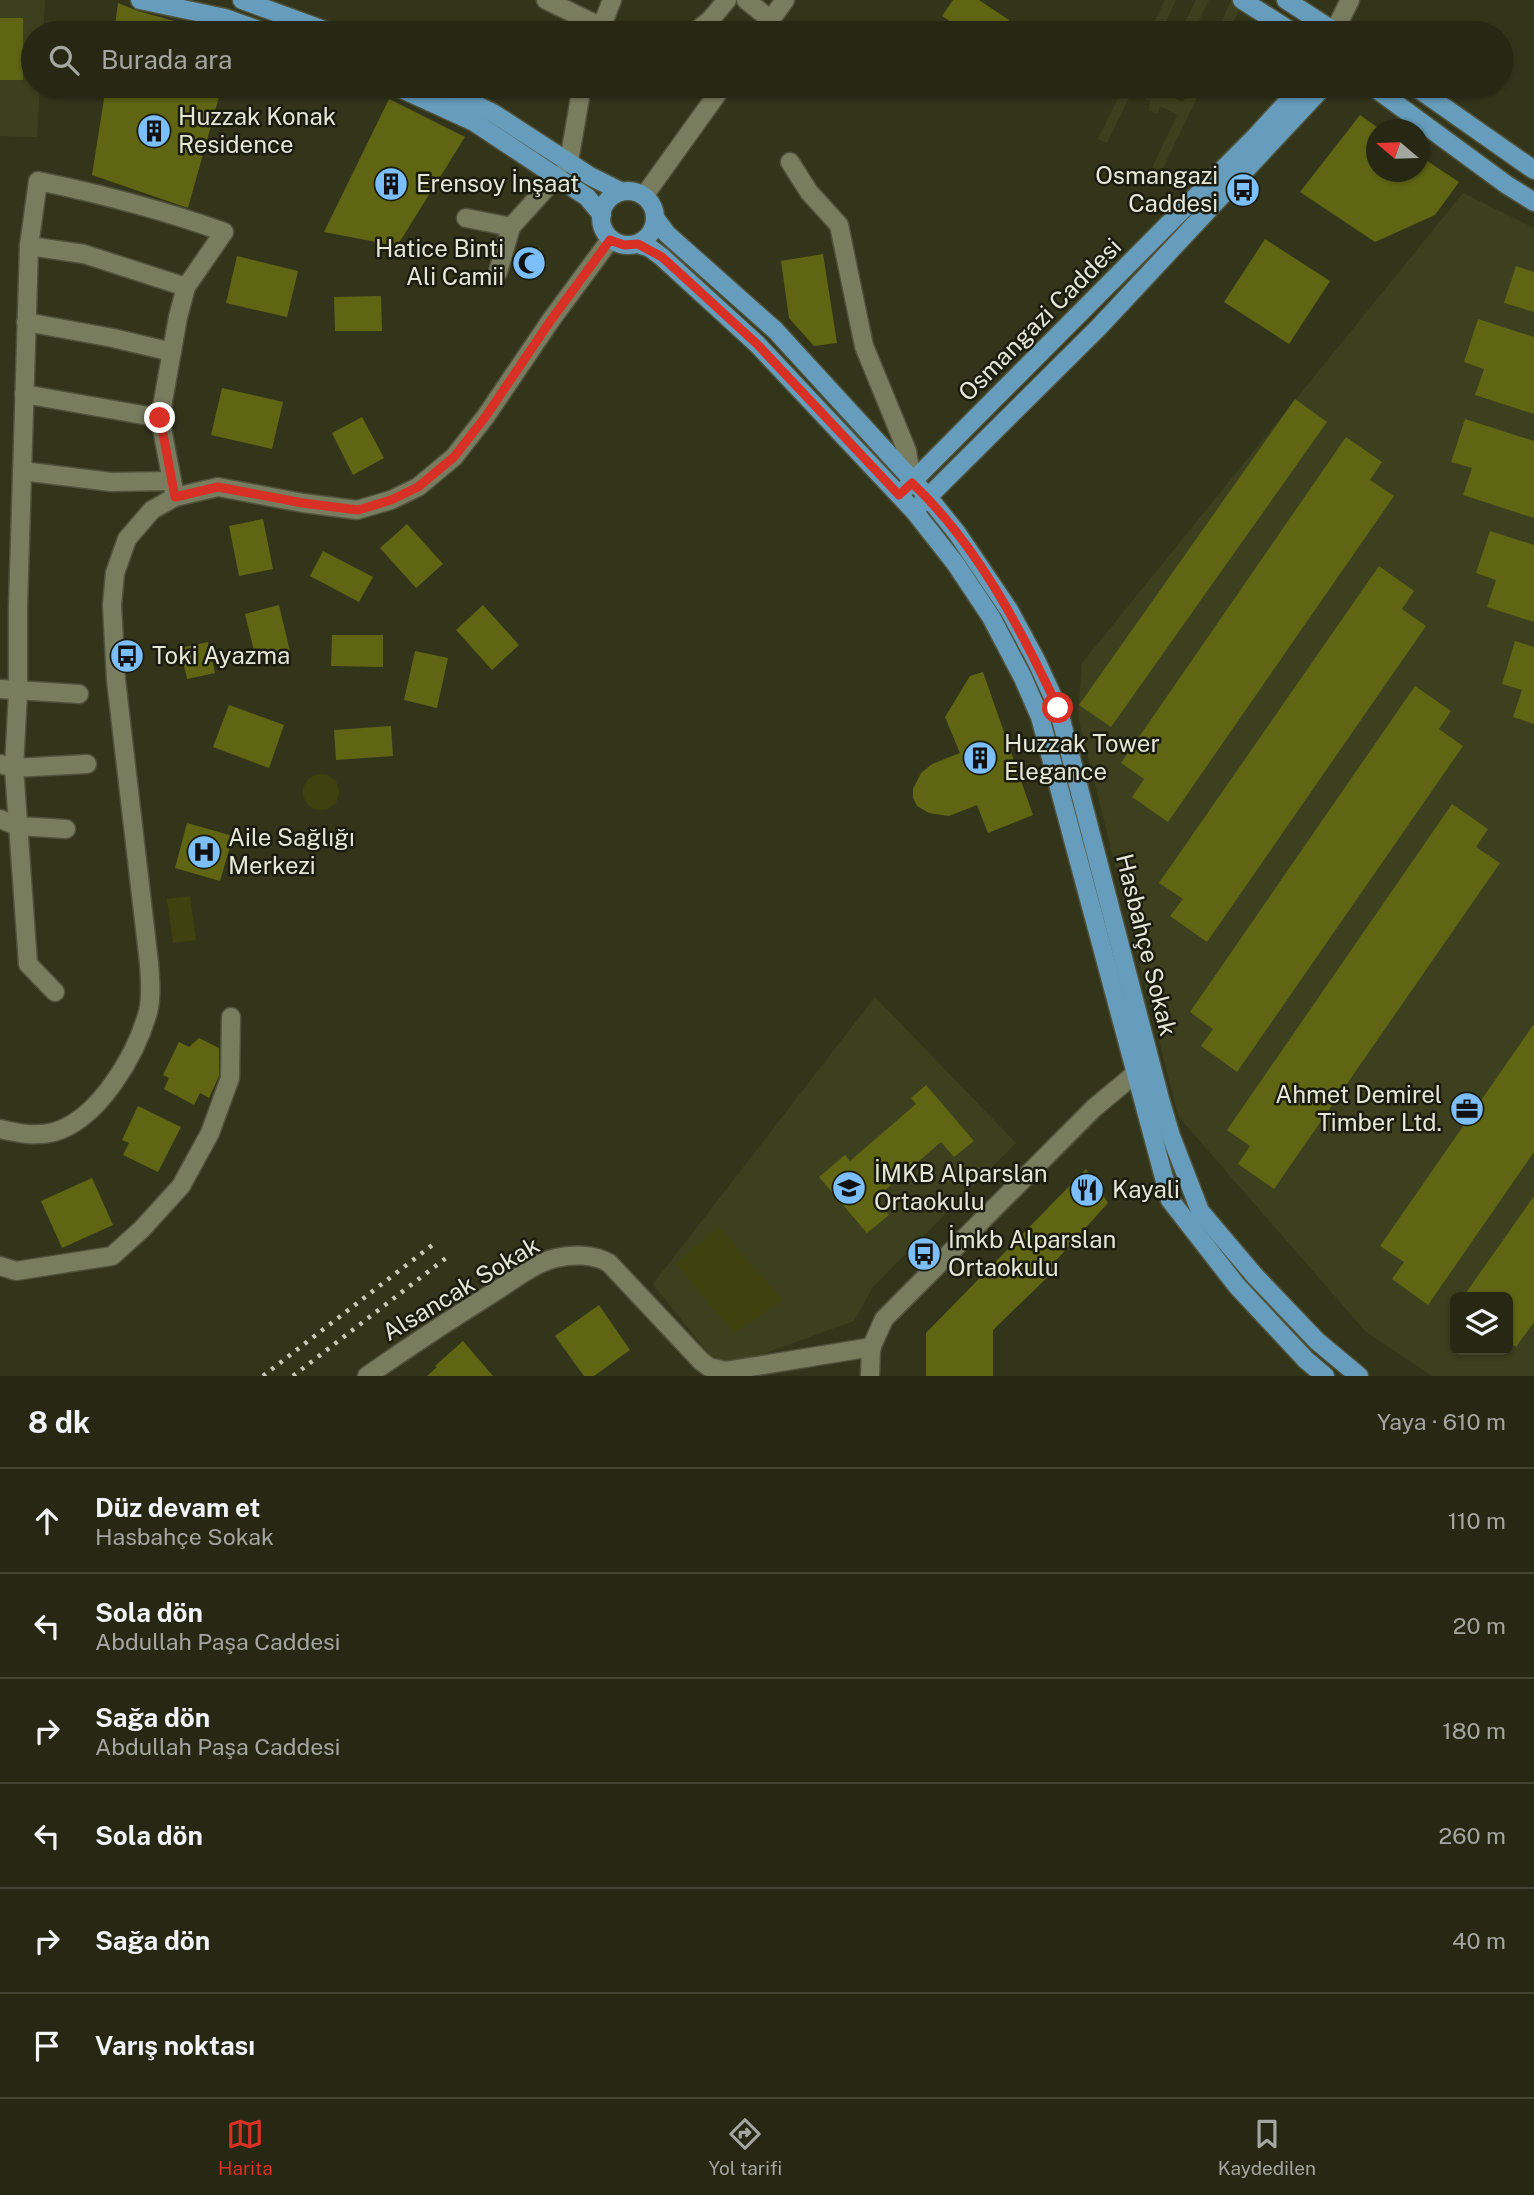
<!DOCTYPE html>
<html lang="tr">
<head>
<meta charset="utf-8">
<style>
	:root { --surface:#262814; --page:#323422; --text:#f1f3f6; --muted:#a4a6a0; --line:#424434; --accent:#d93025 }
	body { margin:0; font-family:"Public Sans",sans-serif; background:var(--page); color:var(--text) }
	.controls { position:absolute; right:21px; bottom:21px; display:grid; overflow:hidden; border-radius:10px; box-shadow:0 2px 5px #0004 }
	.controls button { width:63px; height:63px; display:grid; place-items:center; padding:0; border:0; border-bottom:2px solid var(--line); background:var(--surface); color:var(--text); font:35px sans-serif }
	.compass { position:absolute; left:1366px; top:119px; width:63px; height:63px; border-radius:50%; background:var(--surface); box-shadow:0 2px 5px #0004; rotate:289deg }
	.stop { position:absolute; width:21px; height:21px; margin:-16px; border:5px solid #d93025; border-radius:50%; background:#fff }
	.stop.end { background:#d93025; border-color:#fff; box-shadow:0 2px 7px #0008 }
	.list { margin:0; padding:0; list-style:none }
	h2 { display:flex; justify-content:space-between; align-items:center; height:91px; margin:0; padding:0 28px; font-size:30px }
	h2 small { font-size:23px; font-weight:400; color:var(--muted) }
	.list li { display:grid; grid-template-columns:46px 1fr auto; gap:21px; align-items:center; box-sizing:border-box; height:105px; padding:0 28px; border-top:2px solid var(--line) }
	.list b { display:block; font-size:26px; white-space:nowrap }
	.list p { margin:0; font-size:23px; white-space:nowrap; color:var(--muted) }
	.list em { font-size:23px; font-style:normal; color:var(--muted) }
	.icon { flex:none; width:38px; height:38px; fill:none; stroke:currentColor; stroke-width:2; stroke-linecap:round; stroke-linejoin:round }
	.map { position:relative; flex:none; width:1534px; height:1376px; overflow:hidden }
	.search { position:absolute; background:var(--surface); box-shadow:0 2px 5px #0004; left:21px; right:21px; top:21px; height:77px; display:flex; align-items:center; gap:18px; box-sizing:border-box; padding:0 24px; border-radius:38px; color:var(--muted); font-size:26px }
	.sheet { height:721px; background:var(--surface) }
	nav { display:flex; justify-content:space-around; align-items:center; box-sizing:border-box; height:98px; border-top:2px solid var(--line); background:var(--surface); font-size:19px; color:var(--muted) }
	nav a { display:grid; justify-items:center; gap:4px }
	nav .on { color:var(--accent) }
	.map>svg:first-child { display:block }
	.built { fill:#3d401e; fill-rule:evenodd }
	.green { fill:#3f420f }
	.building { fill:#5f6513 }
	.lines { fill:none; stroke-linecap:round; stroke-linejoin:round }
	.minor-casing { stroke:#50523b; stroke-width:21 }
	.major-casing { stroke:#50523b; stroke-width:21 }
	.minor { stroke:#797d60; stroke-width:18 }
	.major { stroke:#669dbc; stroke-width:18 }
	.rail { stroke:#c7c9b7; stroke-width:4.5; stroke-dasharray:3.5 7; stroke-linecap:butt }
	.route { stroke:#d93025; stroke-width:9 }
	.labels { text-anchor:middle; stroke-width:5; stroke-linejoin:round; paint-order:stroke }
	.poi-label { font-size:24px; fill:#e5e7d7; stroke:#1b1c10; text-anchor:start }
	.street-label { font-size:24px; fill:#e5e7d7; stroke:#1b1c10 }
</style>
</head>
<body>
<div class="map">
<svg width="1534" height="1376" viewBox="0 0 1534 1376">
	<rect width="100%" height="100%" fill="#33351b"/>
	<!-- built -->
	<g class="built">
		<polygon points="0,0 45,0 43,33 33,33 33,86 40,86 37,137 0,136"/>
		<polygon points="1165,0 1176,0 1166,22 1181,30 1196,0 1209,0 1193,33 1149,33"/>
		<polygon points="1231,0 1244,0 1228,33 1217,33"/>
		<polygon points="1124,86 1168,86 1165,93 1183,102 1192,86 1203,86 1161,172 1152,168 1177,115 1160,106 1158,113 1149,111 1150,101 1132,92 1107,143 1098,139"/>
		<path d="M1463,193L1534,228V1376H1432L1366,1332L1178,1116L1078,717L1082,663ZM1455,1297H1508V1350H1455Z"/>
		<polygon points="875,997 1016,1143 873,1287 854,1321 738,1363 720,1361 709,1354 653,1284"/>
	</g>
	<!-- green -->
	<g class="green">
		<circle cx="321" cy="792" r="18"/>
		<polygon points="190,896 196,940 173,943 167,899"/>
		<polygon points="718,1226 783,1300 734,1334 676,1264"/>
	</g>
	<!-- building -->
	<g class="building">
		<polygon points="953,0 979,0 1009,20 1000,33 968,33 942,16"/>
		<polygon points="118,3 138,11 207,30 207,33 114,33"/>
		<rect x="0" y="18" width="23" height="62"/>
		<polygon points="106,86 222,86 188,208 92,175"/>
		<polygon points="389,99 465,137 397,246 324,232"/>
		<polygon points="1360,115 1381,130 1376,130 1376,172 1418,172 1418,155 1459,182 1435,215 1375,242 1300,192"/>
		<polygon points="1265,239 1330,281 1289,344 1224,302"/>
		<polygon points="540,248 547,266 519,277 513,261 514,258"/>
		<polygon points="823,254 837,343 814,346 789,318 781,261"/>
		<polygon points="237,256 298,271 287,317 226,303"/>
		<polygon points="1516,266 1534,272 1534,312 1504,303"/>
		<polygon points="381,296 382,331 335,331 334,297"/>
		<polygon points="1478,319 1534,337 1534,414 1475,395 1484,369 1464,362"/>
		<polygon points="222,388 283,402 272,449 211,435"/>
		<polygon points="1295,399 1327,422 1111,727 1079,705"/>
		<polygon points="362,417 384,458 353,475 332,433"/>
		<polygon points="1465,419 1534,441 1534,518 1463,495 1472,468 1451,462"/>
		<polygon points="1346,437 1382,462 1370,480 1394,496 1168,822 1132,797 1144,779 1121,763"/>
		<polygon points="263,519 273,569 239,576 229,526"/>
		<polygon points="407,524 443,564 416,588 380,548"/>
		<polygon points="1490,531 1534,545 1534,622 1487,607 1496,580 1476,573"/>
		<polygon points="323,551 373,577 359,602 310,576"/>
		<polygon points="1379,566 1414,591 1402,609 1426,626 1207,942 1170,916 1183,899 1159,883"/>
		<polygon points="279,605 291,656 257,663 245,614"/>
		<polygon points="483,605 519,645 492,670 456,630"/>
		<polygon points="332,635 383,635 383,667 331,666"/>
		<polygon points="1515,641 1534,647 1534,724 1513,717 1522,690 1502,684"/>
		<polygon points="208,642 215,673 187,679 180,648"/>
		<polygon points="415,651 448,658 437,708 404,700"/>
		<polygon points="983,672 1033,815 988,833 977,805 949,816 929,813 917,806 913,798 913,789 921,773 932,764 960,753 945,717 970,676"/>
		<polygon points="1415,686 1451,711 1439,729 1463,746 1237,1072 1201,1046 1213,1029 1190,1012"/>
		<polygon points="229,705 284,725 269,768 213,747"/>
		<polygon points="391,726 393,756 336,760 334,730"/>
		<polygon points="1452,804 1488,829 1476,847 1500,863 1274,1189 1238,1164 1250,1146 1227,1130"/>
		<polygon points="187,823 233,836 220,881 175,868"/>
		<polygon points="1534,1024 1534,1152 1428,1305 1392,1279 1404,1262 1380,1246"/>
		<polygon points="199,1038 219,1048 219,1076 209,1098 200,1093 194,1105 164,1089 169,1078 163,1075 179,1042 189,1047"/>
		<polygon points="926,1085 974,1141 954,1157 941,1142 875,1199 889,1215 867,1233 819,1177 845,1155 850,1161 916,1104 911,1098"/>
		<polygon points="138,1106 181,1127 158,1172 123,1155 129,1143 122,1140"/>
		<polygon points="1086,1169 1108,1203 1051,1266 1055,1270 993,1330 993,1376 926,1376 926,1333"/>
		<polygon points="92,1178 113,1225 62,1248 41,1201"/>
		<polygon points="1534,1196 1534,1322 1516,1347 1508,1341 1508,1297 1463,1297"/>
		<polygon points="599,1305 630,1350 594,1376 584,1376 555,1336"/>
		<polygon points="463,1341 493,1376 427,1376 437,1367 435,1366"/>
	</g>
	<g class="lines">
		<!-- minor casing -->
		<g class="minor-casing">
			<g id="minor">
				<polyline points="546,0 614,33"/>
				<polyline points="746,0 771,20"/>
				<polyline points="1334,32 1350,0"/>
				<polyline points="599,33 612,0"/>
				<polyline points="694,33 710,20 727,0"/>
				<polyline points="761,33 785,0"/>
				<polyline points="569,161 582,86"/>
				<polyline points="790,162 809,192 839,225 864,346 907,451 912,483"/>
				<polyline points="644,196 723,86"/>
				<polyline points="466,218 511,227"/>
				<polyline points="29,246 84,254 186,287"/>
				<polyline points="498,272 511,227 558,175"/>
				<polyline points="26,322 113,338 172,352"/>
				<polyline points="24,394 160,418"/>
				<polyline points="22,471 111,482 172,481"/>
				<polyline points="0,689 79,694"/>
				<polyline points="0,764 14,768 87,764"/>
				<polyline points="0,819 17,826 66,829"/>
				<path d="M55,992L28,964L14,768L18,692V606L29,246L38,181C101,194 163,210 224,232L186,287L178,317L160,418L175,497"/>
				<path d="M0,1129C18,1133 35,1137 54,1132C99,1119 136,1055 148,1012C152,996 150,979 149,963L116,680L112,605L115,573L127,539L152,510L175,497L218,487L303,503L357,510L391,500L418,487L454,457L486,416L551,320L610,240"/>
				<polyline points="0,1266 16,1271 112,1256 142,1229 181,1186 210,1133 230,1078 231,1017"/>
				<path d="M367,1376C410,1346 454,1317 499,1289C516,1278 535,1263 556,1258C573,1254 594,1254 609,1263L701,1361L709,1367L726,1371L872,1347"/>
				<polyline points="870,1376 871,1348 884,1319 1094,1108 1136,1073 1146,1067"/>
			</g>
		</g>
		<!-- major casing -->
		<g class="major-casing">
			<g id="major">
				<polyline points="140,0 225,18 267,33"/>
				<polyline points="242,0 332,33"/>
				<polyline points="1242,0 1294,33"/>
				<polyline points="1286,0 1337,33"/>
				<polyline points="395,86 474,122 587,197 602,215"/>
				<polyline points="438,86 493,113 590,176 620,191"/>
				<polyline points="1372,86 1507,185 1534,202"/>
				<polyline points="1414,86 1534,170"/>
				<circle cx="628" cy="218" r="27"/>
				<polyline points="655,218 667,234 775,330 928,497 957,533 1009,610 1036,660 1058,708 1160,1099 1171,1136 1200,1211 1255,1276 1317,1341 1359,1376"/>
				<polyline points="638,244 650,248 662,257 757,344 914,511 955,563 991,617 1023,678 1040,717 1170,1200 1237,1286 1306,1360 1325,1376"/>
				<polyline points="904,490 1255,137 1302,86"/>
				<polyline points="921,504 1099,327 1324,86"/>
			</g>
		</g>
		<!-- minor -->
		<use href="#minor" class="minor"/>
		<!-- major -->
		<use href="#major" class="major"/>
		<!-- rail -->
		<g class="rail">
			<polyline points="263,1376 435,1243"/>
			<polyline points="293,1376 446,1258"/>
		</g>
	</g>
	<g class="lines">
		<!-- route -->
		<path class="route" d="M160,418L175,497L218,487L303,503L358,510L391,500L418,487L454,457L486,416L551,320L610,240L624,245L638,244L662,257L757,344L899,495L912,483C976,543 1021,629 1058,708"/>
	</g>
	<!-- icons -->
	<defs>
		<g id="building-disc" transform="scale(1.75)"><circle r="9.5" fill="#7bbef8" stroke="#1b1c10"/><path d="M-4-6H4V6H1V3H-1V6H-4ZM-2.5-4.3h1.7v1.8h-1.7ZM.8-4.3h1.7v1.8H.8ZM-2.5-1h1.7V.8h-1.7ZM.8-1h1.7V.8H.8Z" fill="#111"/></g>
		<g id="bus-disc" transform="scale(1.75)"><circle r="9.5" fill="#7bbef8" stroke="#1b1c10"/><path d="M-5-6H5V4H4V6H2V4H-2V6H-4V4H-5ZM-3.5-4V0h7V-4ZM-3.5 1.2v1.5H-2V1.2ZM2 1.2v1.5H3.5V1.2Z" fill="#111"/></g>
		<g id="mosque-disc" transform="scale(1.75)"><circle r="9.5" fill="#7bbef8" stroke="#1b1c10"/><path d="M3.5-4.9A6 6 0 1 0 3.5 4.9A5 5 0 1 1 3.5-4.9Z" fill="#111"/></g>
		<g id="hospital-disc" transform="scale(1.75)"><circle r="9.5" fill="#7bbef8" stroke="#1b1c10"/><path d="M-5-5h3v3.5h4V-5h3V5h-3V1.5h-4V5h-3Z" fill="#111"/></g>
		<g id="office-disc" transform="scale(1.75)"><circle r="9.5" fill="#7bbef8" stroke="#1b1c10"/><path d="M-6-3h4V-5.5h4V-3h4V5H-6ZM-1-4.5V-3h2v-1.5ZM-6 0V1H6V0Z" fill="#111"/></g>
		<g id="school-disc" transform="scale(1.75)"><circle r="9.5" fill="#7bbef8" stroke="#1b1c10"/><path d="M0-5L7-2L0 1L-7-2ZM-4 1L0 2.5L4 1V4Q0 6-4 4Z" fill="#111"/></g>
		<g id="restaurant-disc" transform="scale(1.75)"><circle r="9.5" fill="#7bbef8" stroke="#1b1c10"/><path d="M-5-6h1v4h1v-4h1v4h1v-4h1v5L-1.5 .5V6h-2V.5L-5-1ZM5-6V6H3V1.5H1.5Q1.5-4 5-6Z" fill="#111"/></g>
	</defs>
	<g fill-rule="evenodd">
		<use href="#building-disc" x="154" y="131"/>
		<use href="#building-disc" x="391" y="184"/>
		<use href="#bus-disc" x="1243" y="190"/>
		<use href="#mosque-disc" x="529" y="263"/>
		<use href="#bus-disc" x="127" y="656"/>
		<use href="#building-disc" x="980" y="758"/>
		<use href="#hospital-disc" x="204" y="852"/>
		<use href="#office-disc" x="1467" y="1109"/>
		<use href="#school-disc" x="849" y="1188"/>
		<use href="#restaurant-disc" x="1087" y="1190"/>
		<use href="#bus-disc" x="924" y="1254"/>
	</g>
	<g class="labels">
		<!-- poi labels -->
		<g class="poi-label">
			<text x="178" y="125">Huzzak Konak<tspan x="178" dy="28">Residence</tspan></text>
			<text x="1218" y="184" text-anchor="end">Osmangazi̇<tspan x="1218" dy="28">Caddesi̇</tspan></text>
			<text x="416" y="192">Erensoy İnşaat</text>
			<text x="504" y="257" text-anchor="end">Hatice Binti<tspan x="504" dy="28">Ali Camii</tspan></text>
			<text x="152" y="664">Toki Ayazma</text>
			<text x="1004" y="752">Huzzak Tower<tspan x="1004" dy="28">Elegance</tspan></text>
			<text x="228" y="846">Aile Sağlığı<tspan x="228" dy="28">Merkezi</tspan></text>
			<text x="1442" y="1103" text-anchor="end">Ahmet Demirel<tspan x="1442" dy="28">Timber Ltd.</tspan></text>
			<text x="874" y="1182">İMKB Alparslan<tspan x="874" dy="28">Ortaokulu</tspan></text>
			<text x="1112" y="1198">Kayali</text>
			<text x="948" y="1248">İmkb Alparslan<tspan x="948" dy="28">Ortaokulu</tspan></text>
		</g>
		<!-- street labels -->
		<g class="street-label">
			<text transform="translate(1040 320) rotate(-45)" y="8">Osmangazi Caddesi</text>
			<text transform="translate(1146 945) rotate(76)" y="8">Hasbahçe Sokak</text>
			<text transform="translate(461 1289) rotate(-31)" y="8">Alsancak Sokak</text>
		</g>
	</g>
</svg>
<div class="controls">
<button><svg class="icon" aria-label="layers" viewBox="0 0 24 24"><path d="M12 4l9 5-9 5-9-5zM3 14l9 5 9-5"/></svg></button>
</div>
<svg class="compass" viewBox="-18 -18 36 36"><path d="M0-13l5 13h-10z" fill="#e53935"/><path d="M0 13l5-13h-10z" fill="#a4a6a0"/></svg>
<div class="stop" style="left:1058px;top:708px"></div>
<div class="stop end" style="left:160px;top:418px"></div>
<div class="search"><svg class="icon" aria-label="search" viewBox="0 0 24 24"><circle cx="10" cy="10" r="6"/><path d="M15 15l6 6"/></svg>Burada ara</div>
</div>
<section class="sheet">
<h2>8 dk<small>Yaya · 610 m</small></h2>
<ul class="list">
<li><svg class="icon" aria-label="ahead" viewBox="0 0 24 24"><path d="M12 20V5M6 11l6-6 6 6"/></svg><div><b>Düz devam et</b><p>Hasbahçe Sokak</p></div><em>110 m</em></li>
<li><svg class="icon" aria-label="left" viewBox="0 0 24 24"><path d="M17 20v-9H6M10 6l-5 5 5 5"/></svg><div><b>Sola dön</b><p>Abdullah Paşa Caddesi</p></div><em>20 m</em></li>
<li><svg class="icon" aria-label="right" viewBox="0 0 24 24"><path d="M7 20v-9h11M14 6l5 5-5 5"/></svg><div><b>Sağa dön</b><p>Abdullah Paşa Caddesi</p></div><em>180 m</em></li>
<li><svg class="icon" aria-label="left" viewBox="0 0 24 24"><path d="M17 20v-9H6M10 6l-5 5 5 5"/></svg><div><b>Sola dön</b></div><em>260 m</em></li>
<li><svg class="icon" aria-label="right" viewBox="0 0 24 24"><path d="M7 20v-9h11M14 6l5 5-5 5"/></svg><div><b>Sağa dön</b></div><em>40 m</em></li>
<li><svg class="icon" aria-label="arrive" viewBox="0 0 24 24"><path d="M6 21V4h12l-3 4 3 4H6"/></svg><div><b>Varış noktası</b></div></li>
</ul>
</section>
<nav>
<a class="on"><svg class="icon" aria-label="map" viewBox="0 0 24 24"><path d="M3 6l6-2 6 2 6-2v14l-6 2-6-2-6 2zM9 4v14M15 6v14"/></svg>Harita</a>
<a><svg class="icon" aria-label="directions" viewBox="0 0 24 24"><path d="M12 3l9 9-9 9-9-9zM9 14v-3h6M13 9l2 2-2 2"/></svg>Yol tarifi</a>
<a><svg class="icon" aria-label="saved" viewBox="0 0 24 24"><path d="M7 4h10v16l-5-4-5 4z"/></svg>Kaydedilen</a>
</nav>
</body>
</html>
